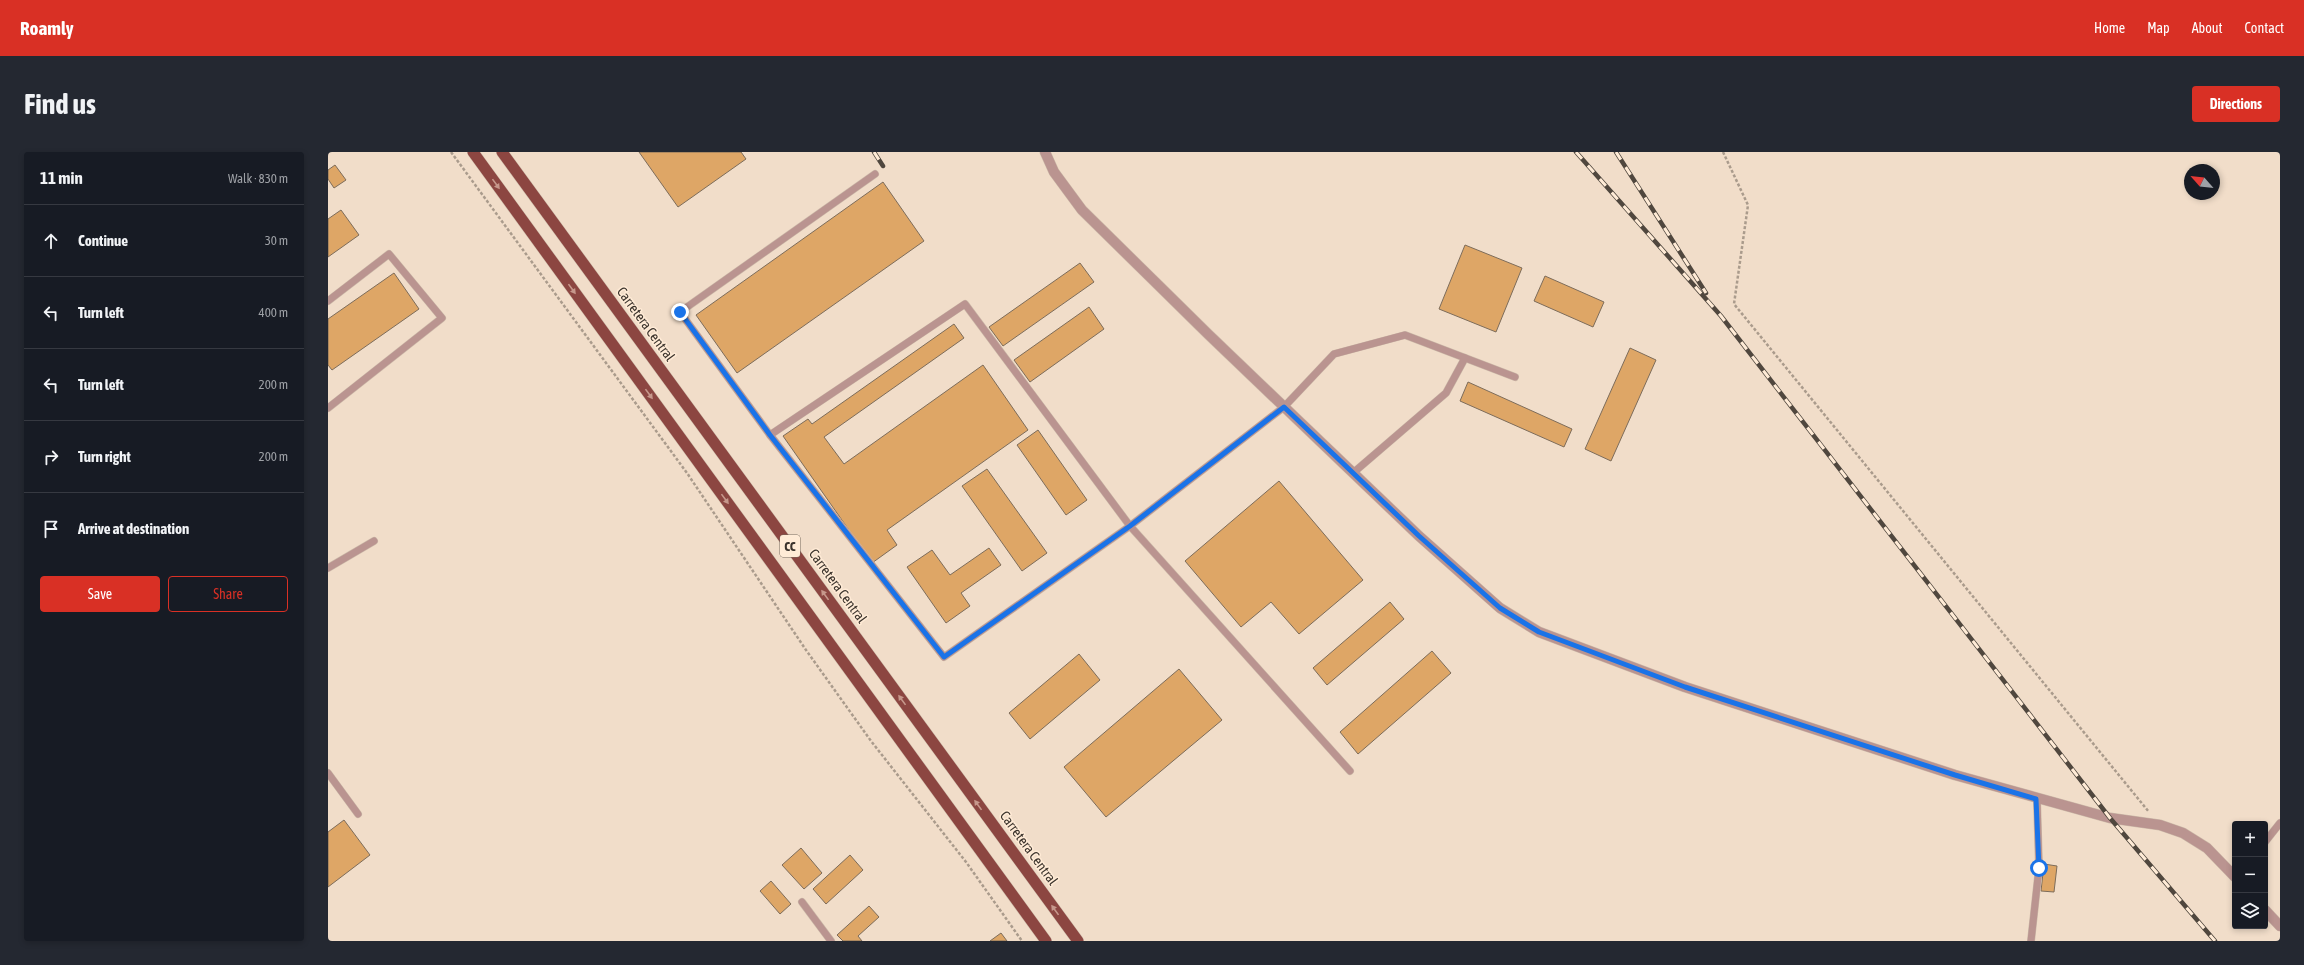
<!DOCTYPE html>
<html lang="en">
<head>
<meta charset="utf-8">
<style>
	:root { --surface:#171b24; --page:#242831; --text:#f1f3f6; --muted:#9ea1a6; --line:#363941; --accent:#d93025 }
	body { margin:0; font-family:"Asap Condensed",sans-serif; background:var(--page); color:var(--text) }
	.controls { position:absolute; right:12px; bottom:12px; display:grid; overflow:hidden; border-radius:4px; box-shadow:0 2px 6px #0003 }
	.controls button { width:36px; height:36px; display:grid; place-items:center; padding:0; border:0; border-bottom:1px solid var(--line); background:var(--surface); color:var(--text); font:20px sans-serif }
	.compass { position:absolute; left:1856px; top:12px; width:36px; height:36px; border-radius:50%; background:var(--surface); box-shadow:0 2px 6px #0003; rotate:297deg }
	.stop { position:absolute; width:12px; height:12px; margin:-9px; border:3px solid #1a73e8; border-radius:50%; background:#fff }
	.stop.end { background:#1a73e8; border-color:#fff; box-shadow:0 1px 4px #0008 }
	.list { margin:0; padding:0; list-style:none }
	h2 { display:flex; justify-content:space-between; align-items:center; height:52px; margin:0; padding:0 16px; font-size:17px }
	h2 small { font-size:13px; font-weight:400; color:var(--muted) }
	.list li { display:grid; grid-template-columns:26px 1fr auto; gap:12px; align-items:center; box-sizing:border-box; height:72px; padding:0 16px; border-top:1px solid var(--line) }
	.list b { display:block; font-size:15px; white-space:nowrap }
	.list em { font-size:13px; font-style:normal; color:var(--muted) }
	.actions { display:flex; gap:8px; padding:12px 16px }
	.actions a { flex:1; padding:9px 0; border:1px solid var(--accent); border-radius:4px; text-align:center; font-size:14px; color:var(--accent) }
	.actions .main { background:var(--accent); color:#fff }
	.icon { flex:none; width:22px; height:22px; fill:none; stroke:currentColor; stroke-width:2; stroke-linecap:round; stroke-linejoin:round }
	.map { position:relative; flex:none; width:1952px; height:789px; overflow:hidden; border-radius:4px }
	header { display:flex; align-items:center; gap:24px; box-sizing:border-box; height:56px; padding:0 20px; background:var(--accent); color:#fff }
	header strong { font-size:19px }
	nav { display:flex; gap:22px; margin-inline-start:auto; font-size:14px }
	.intro { display:flex; align-items:center; justify-content:space-between; box-sizing:border-box; height:96px; padding:0 24px }
	h1 { margin:0; font-size:28px }
	.button { padding:10px 18px; border-radius:4px; background:var(--accent); color:#fff; font-size:14px; font-weight:700 }
	main { display:flex; gap:24px; padding:0 24px }
	aside { flex:1; background:var(--surface); border-radius:4px; box-shadow:0 2px 6px #0003 }
	.map>svg:first-child { display:block }
	.building { fill:#dea666; stroke:#7d6c5a }
	.lines { fill:none; stroke-linecap:round; stroke-linejoin:round }
	.service-casing { stroke:#cdbbaa; stroke-width:8 }
	.minor-casing { stroke:#cdbbaa; stroke-width:11 }
	.trunk-casing { stroke:#cdbbaa; stroke-width:12 }
	.path { stroke:#aa9b8c; stroke-width:2.5; stroke-dasharray:3 2; stroke-linecap:butt }
	.service { stroke:#ba9490; stroke-width:7 }
	.minor { stroke:#ba9490; stroke-width:10 }
	.trunk { stroke:#8c4641; stroke-width:11 }
	.rail-casing { stroke:#50473e; stroke-width:4.5 }
	.rail { stroke:#ffebd6; stroke-width:3; stroke-dasharray:9; stroke-linecap:butt }
	.oneway { fill:#c6988c }
	.route { stroke:#1a73e8; stroke-width:5 }
	.labels { text-anchor:middle; stroke-width:3; stroke-linejoin:round; paint-order:stroke }
	.shield { fill:#ffebd6; stroke:#766a5f; stroke-width:1 }
	.shield-label { font-size:13px; font-weight:bold; fill:#3b332c }
	.street-label { font-size:14px; fill:#3b332c; stroke:#ffebd6 }
</style>
</head>
<body>
<header>
<strong>Roamly</strong>
<nav><a>Home</a><a>Map</a><a>About</a><a>Contact</a></nav>
</header>
<div class="intro"><h1>Find us</h1><a class="button">Directions</a></div>
<main>
<aside>
<h2>11 min<small>Walk · 830 m</small></h2>
<ul class="list">
<li><svg class="icon" aria-label="ahead" viewBox="0 0 24 24"><path d="M12 20V5M6 11l6-6 6 6"/></svg><div><b>Continue</b></div><em>30 m</em></li>
<li><svg class="icon" aria-label="left" viewBox="0 0 24 24"><path d="M17 20v-9H6M10 6l-5 5 5 5"/></svg><div><b>Turn left</b></div><em>400 m</em></li>
<li><svg class="icon" aria-label="left" viewBox="0 0 24 24"><path d="M17 20v-9H6M10 6l-5 5 5 5"/></svg><div><b>Turn left</b></div><em>200 m</em></li>
<li><svg class="icon" aria-label="right" viewBox="0 0 24 24"><path d="M7 20v-9h11M14 6l5 5-5 5"/></svg><div><b>Turn right</b></div><em>200 m</em></li>
<li><svg class="icon" aria-label="arrive" viewBox="0 0 24 24"><path d="M6 21V4h12l-3 4 3 4H6"/></svg><div><b>Arrive at destination</b></div></li>
</ul>
<div class="actions"><a class="main">Save</a><a>Share</a></div>
</aside>
<div class="map">
<svg width="1952" height="789" viewBox="0 0 1952 789">
	<rect width="100%" height="100%" fill="#f1ddc9"/>
	<!-- building -->
	<g class="building">
		<polygon points="311,0 413,0 418,7 350,55"/>
		<polygon points="7,13 18,28 6,36 0,27 0,18"/>
		<polygon points="555,30 596,89 409,221 368,163"/>
		<polygon points="13,58 31,83 0,105 0,67"/>
		<polygon points="1137,93 1194,116 1168,180 1111,157"/>
		<polygon points="752,111 766,130 675,194 661,175"/>
		<polygon points="66,121 91,157 4,218 0,213 0,167"/>
		<polygon points="1217,124 1276,150 1265,175 1206,149"/>
		<polygon points="761,155 776,177 702,230 686,208"/>
		<polygon points="626,172 636,186 496,285 516,312 655,213 700,278 559,378 569,393 544,411 455,284 480,267 484,272"/>
		<polygon points="1302,196 1328,208 1283,309 1257,297"/>
		<polygon points="1140,230 1244,277 1236,295 1132,249"/>
		<polygon points="710,278 759,348 738,363 689,293"/>
		<polygon points="659,317 719,401 694,419 634,334"/>
		<polygon points="951,329 1035,428 971,482 943,450 913,475 857,409"/>
		<polygon points="661,396 673,413 633,441 642,454 618,471 579,415 604,398 622,423"/>
		<polygon points="1062,450 1076,467 999,533 985,516"/>
		<polygon points="1104,499 1123,521 1030,602 1012,580"/>
		<polygon points="751,502 772,528 702,587 681,561"/>
		<polygon points="851,517 894,568 778,665 736,615"/>
		<polygon points="16,668 42,703 0,735 0,680"/>
		<polygon points="473,696 494,721 476,737 454,713"/>
		<polygon points="522,703 535,718 498,752 485,737"/>
		<polygon points="1716,712 1729,714 1726,740 1713,739"/>
		<polygon points="443,729 463,752 452,762 432,739"/>
		<polygon points="541,754 551,765 530,784 534,789 515,789 509,783"/>
		<polygon points="673,781 679,789 662,789"/>
	</g>
	<g class="lines">
		<!-- service casing -->
		<g class="service-casing">
			<g id="service">
				<polyline points="547,22 352,160 442,283 616,505 802,374 956,255 1006,202 1077,183 1187,225"/>
				<polyline points="0,149 61,102 114,166 0,256"/>
				<polyline points="442,283 637,152 802,374 1022,619"/>
				<polyline points="1025,321 1118,241 1137,206"/>
				<polyline points="0,416 46,389"/>
				<polyline points="0,621 30,662"/>
				<polyline points="1937,690 1952,671"/>
				<polyline points="474,750 503,789"/>
				<polyline points="1703,789 1711,716 1709,647"/>
			</g>
		</g>
		<!-- minor casing -->
		<g class="minor-casing">
			<g id="minor">
				<polyline points="717,0 726,20 754,58 881,183 1091,384 1172,456 1211,480 1357,535 1627,623 1782,666 1832,673 1855,681 1879,696 1907,725"/>
				<polyline points="1937,758 1952,774"/>
			</g>
		</g>
		<!-- trunk casing -->
		<g class="trunk-casing">
			<g id="trunk">
				<polyline points="145,0 718,789"/>
				<polyline points="174,0 750,789"/>
			</g>
		</g>
		<!-- path -->
		<g class="path">
			<polyline points="123,0 359,321 478,498 543,589 638,710 694,789"/>
			<polyline points="1395,0 1420,53 1406,152 1821,660"/>
		</g>
		<!-- service -->
		<use href="#service" class="service"/>
		<!-- minor -->
		<use href="#minor" class="minor"/>
		<!-- trunk -->
		<use href="#trunk" class="trunk"/>
		<!-- rail casing -->
		<g class="rail-casing">
			<g id="rail">
				<polyline points="546,0 555,14"/>
				<polyline points="1248,0 1393,164 1782,666 1887,789"/>
				<polyline points="1288,0 1378,141"/>
			</g>
		</g>
		<!-- rail -->
		<use href="#rail" class="rail"/>
	</g>
	<!-- one-way arrows -->
	<defs><path id="oneway-solid" d="M-6-.8H1V-3.2L6.5 0L1 3.2V.8H-6Z"/></defs>
	<g class="oneway">
		<use href="#oneway-solid" transform="translate(168 32) rotate(54)"/>
		<use href="#oneway-solid" transform="translate(244 137) rotate(54)"/>
		<use href="#oneway-solid" transform="translate(321 242) rotate(54)"/>
		<use href="#oneway-solid" transform="translate(397 347) rotate(54)"/>
		<use href="#oneway-solid" transform="translate(497 443) rotate(-126)"/>
		<use href="#oneway-solid" transform="translate(574 548) rotate(-126)"/>
		<use href="#oneway-solid" transform="translate(650 653) rotate(-126)"/>
		<use href="#oneway-solid" transform="translate(727 758) rotate(-126)"/>
	</g>
	<g class="lines">
		<!-- route -->
		<polyline class="route" points="352,160 442,283 616,505 802,374 956,255 1091,384 1172,456 1211,480 1357,535 1627,623 1708,647 1711,716"/>
	</g>
	<g class="labels">
		<!-- shield labels -->
		<rect class="shield" x="452" y="383" width="20" height="22" rx="3"/>
		<g class="shield-label">
			<text x="462" y="399">CC</text>
		</g>
		<!-- street labels -->
		<g class="street-label">
			<text transform="translate(318 172) rotate(54)" y="5">Carretera Central</text>
			<text transform="translate(510 434) rotate(54)" y="5">Carretera Central</text>
			<text transform="translate(701 696) rotate(54)" y="5">Carretera Central</text>
		</g>
	</g>
</svg>
<div class="controls">
<button>+</button>
<button>−</button>
<button><svg class="icon" aria-label="layers" viewBox="0 0 24 24"><path d="M12 4l9 5-9 5-9-5zM3 14l9 5 9-5"/></svg></button>
</div>
<svg class="compass" viewBox="-18 -18 36 36"><path d="M0-13l5 13h-10z" fill="#e53935"/><path d="M0 13l5-13h-10z" fill="#9ea1a6"/></svg>
<div class="stop" style="left:1711px;top:716px"></div>
<div class="stop end" style="left:352px;top:160px"></div>
</div>
</main>
</body>
</html>
